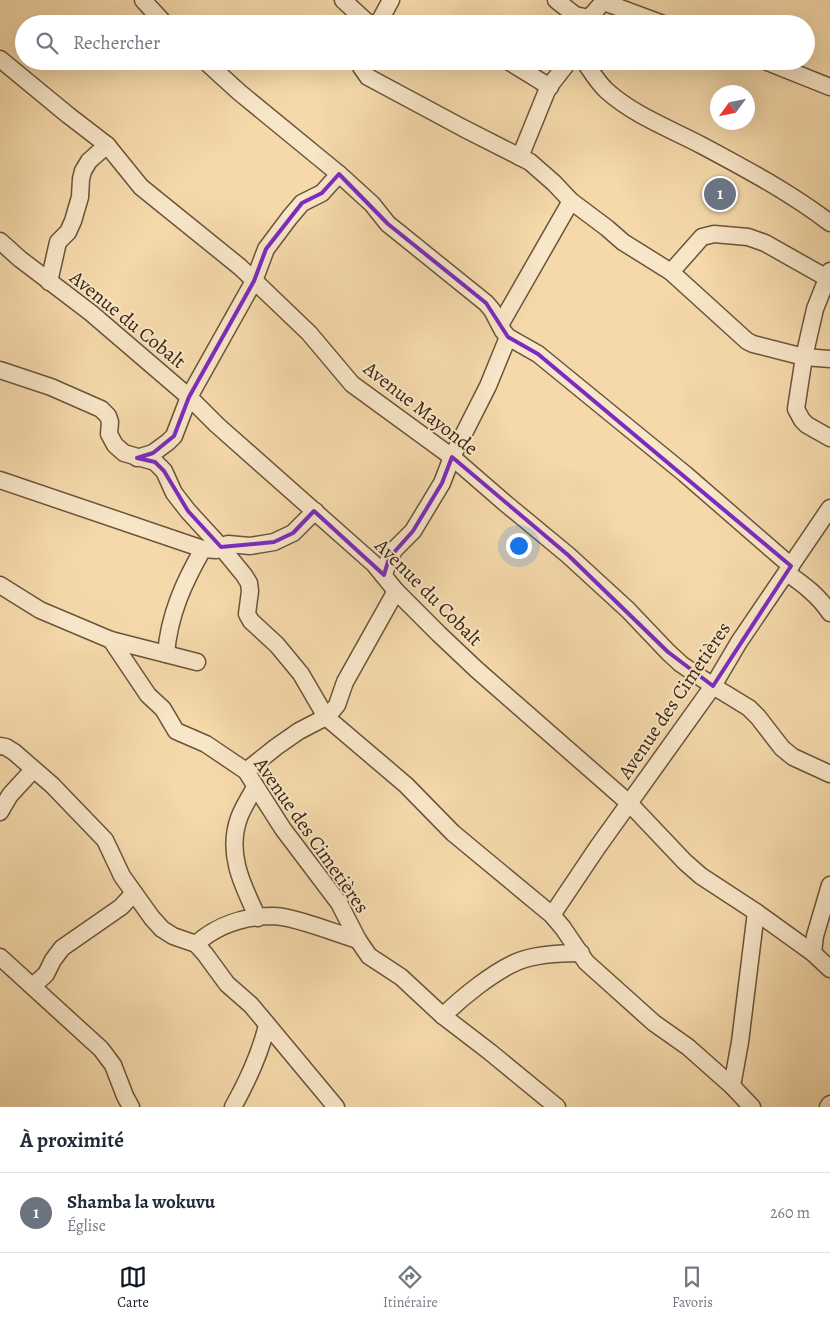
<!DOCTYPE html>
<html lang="fr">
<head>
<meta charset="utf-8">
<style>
	:root { --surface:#fff; --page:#f2f2f3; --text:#1f2937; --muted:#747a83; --line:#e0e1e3; --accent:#111827 }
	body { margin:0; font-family:Alegreya,serif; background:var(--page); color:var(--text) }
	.compass { position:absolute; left:710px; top:85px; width:45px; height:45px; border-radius:50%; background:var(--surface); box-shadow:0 5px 20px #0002; rotate:237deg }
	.you { position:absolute; left:518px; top:545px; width:18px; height:18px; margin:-12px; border:4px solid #fff; border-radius:50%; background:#1a73e8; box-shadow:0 0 0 8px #1a73e833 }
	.badge { display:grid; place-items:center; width:32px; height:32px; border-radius:50%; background:var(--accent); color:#fff; font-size:16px; font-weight:700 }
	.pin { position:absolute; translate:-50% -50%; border:2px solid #fff; box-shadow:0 1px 5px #0006 }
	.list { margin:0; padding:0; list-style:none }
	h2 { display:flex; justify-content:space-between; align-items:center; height:65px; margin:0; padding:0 20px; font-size:21px }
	h2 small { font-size:16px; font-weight:400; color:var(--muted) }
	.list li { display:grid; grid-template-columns:32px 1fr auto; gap:15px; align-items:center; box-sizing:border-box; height:80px; padding:0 20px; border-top:1px solid var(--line) }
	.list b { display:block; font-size:19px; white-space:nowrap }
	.list p { margin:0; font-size:16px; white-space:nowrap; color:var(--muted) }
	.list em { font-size:16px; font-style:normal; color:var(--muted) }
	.icon { flex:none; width:28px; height:28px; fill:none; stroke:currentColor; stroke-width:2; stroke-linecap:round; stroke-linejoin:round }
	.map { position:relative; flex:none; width:830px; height:1107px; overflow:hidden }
	.search { position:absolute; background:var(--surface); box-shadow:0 5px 20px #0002; left:15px; right:15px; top:15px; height:55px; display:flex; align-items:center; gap:12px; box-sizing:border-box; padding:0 18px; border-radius:28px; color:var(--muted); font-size:19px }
	.sheet { height:145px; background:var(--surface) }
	nav { display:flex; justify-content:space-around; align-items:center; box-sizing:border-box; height:70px; border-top:1px solid var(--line); background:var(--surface); font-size:14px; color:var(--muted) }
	nav a { display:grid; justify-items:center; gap:2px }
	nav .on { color:var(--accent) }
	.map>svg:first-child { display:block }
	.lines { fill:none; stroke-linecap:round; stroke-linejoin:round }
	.minor-casing { stroke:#6a5439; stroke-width:19 }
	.minor { stroke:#f8e6c8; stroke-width:16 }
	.marked { fill:none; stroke:#7b2cbf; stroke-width:4; stroke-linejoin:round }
	.labels { text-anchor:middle; stroke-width:4; stroke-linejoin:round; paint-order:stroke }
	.street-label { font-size:20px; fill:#3c2713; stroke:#f8e6c8 }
</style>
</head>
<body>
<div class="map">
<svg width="830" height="1107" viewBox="0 0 830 1107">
	<rect width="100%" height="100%" fill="#f5d9ab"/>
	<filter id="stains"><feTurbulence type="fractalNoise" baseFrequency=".004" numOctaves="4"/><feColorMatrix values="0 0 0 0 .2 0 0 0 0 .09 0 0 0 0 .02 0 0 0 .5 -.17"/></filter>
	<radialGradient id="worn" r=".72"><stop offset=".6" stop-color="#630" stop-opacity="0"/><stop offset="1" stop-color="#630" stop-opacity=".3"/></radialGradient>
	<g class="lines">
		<!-- minor casing -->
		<g class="minor-casing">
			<g id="minor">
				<polyline points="143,0 165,24"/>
				<polyline points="343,0 369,24"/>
				<polyline points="556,0 575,15 589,18 605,0"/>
				<polyline points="604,2 663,24"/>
				<polyline points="378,24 391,0"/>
				<polyline points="0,59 68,115 107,145 141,187 240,267 309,333 352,384 452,457 505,503 568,555 628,610 668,652 681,664 713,686 749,708 758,717 782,748 793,757 830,774"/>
				<polyline points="205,61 239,92 339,174 372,204 388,224 398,232 486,303 492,310 503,331 508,337 538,354 685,474 791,566"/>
				<polyline points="362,61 361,67 368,77 463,128 530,162 554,183 571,201 607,228 623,242 671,272 747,341 753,344 804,357 830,359"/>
				<polyline points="508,61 550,87"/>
				<path d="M584,61C591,71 598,83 607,91C635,116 671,129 703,146C746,169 791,193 830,223"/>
				<polyline points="765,61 830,87"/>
				<polyline points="520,157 548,88 569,61"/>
				<polyline points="0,241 20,259 91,313 189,397 217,425 374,564 396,591 439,634 476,669 630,804 685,862 701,876 756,912 813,953 830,969"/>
				<polyline points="830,271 815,309 804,357 796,409 802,420 807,425 830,438"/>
				<polyline points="671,272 702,237 714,234 748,237 765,243 827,278"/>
				<polyline points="49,282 58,242 68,232 73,221 80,197 81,179 83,171 89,161 107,145"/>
				<polyline points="500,325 571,201"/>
				<polyline points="0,370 51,387 101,409 108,416 110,422 109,434 115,445 124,453 155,462 164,471 174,493 188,511 221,547 244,575 249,583 250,591 247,614 251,621 277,645 301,674 326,717 406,785 453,833 552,915 563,928 586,962 654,1023 688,1047 732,1086 752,1107"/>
				<polyline points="137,458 153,453 168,442 174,436 189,397 254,281 266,249 290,217 302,203 322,193 339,174"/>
				<polyline points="0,480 203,549 216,550 228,544 250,546 274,542 293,533 315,511"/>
				<path d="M787,573C803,584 819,596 830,613"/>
				<polyline points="384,575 389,558 395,549 413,531 442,483 452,457 488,386 508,337"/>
				<polyline points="0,585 40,610 111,640 197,662"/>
				<polyline points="111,640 148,695 163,709 176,731 206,744 246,771 283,829 339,903 358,940 369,956 401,977 443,1016 490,1052 557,1107"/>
				<path d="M166,654C169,615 184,582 203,549"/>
				<polyline points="0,746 6,747 14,752 52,785 105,840 122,876 152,918 162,929 173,936 196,944 205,954 227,984 251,1005 336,1107"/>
				<polyline points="246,771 276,747 299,731 326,717 332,711 337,705 345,682 396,591"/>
				<path d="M255,787C250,797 243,807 239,818C226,854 243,886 258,918"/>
				<polyline points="0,812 10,795 33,770"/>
				<polyline points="552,915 597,848 713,686 739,642 830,508"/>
				<path d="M196,944C217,925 245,916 274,916C296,917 335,933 358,940"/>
				<polyline points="813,953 815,936 830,885"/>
				<polyline points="0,957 101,1049 113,1065 125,1096 131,1107"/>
				<polyline points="33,986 46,974 53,960 62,948 121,907 134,893"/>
				<path d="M443,1016C461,998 494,971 519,961C537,954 561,953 581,953"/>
				<polyline points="732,1086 740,1042 756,912"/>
				<path d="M233,1107C248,1080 260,1055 267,1025"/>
				<polyline points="828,1107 830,1104"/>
			</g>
		</g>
		<!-- minor -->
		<use href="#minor" class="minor"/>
	</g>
	<!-- marked area -->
	<path class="marked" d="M339,174L388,224L486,303L508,337L538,354L791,566L713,686L668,652L568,555L452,457L442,483L413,531L389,558L384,575L314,511L293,533L274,542L221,547L188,511L164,471L155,462L137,458L153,453L174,436L189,397L254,281L266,249L302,203L322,193Z"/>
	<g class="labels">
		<!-- street labels -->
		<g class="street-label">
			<text transform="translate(128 319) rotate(39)" y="7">Avenue du Cobalt</text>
			<text transform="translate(421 408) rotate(38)" y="7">Avenue Mayonde</text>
			<text transform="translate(429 592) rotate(45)" y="7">Avenue du Cobalt</text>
			<text transform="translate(674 700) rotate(-56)" y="7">Avenue des Cimetières</text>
			<text transform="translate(312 835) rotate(55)" y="7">Avenue des Cimetières</text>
		</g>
	</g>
	<rect width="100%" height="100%" filter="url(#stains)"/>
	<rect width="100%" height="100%" fill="url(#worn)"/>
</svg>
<svg class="compass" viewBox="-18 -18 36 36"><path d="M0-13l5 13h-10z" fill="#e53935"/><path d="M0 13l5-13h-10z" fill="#747a83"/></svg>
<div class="you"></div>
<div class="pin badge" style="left:720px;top:194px;background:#6b7280">1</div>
<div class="search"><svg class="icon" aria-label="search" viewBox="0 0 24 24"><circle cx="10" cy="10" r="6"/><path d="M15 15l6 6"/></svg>Rechercher</div>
</div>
<section class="sheet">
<h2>À proximité<small></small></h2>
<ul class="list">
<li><span class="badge" style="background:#6b7280">1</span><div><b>Shamba la wokuvu</b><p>Église</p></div><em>260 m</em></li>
</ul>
</section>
<nav>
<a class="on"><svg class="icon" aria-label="map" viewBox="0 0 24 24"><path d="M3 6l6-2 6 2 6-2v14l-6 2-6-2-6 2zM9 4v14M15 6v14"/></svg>Carte</a>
<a><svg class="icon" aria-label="directions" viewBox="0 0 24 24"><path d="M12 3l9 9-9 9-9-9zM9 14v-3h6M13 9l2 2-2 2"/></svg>Itinéraire</a>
<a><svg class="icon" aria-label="saved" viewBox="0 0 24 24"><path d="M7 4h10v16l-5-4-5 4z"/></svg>Favoris</a>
</nav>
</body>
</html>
